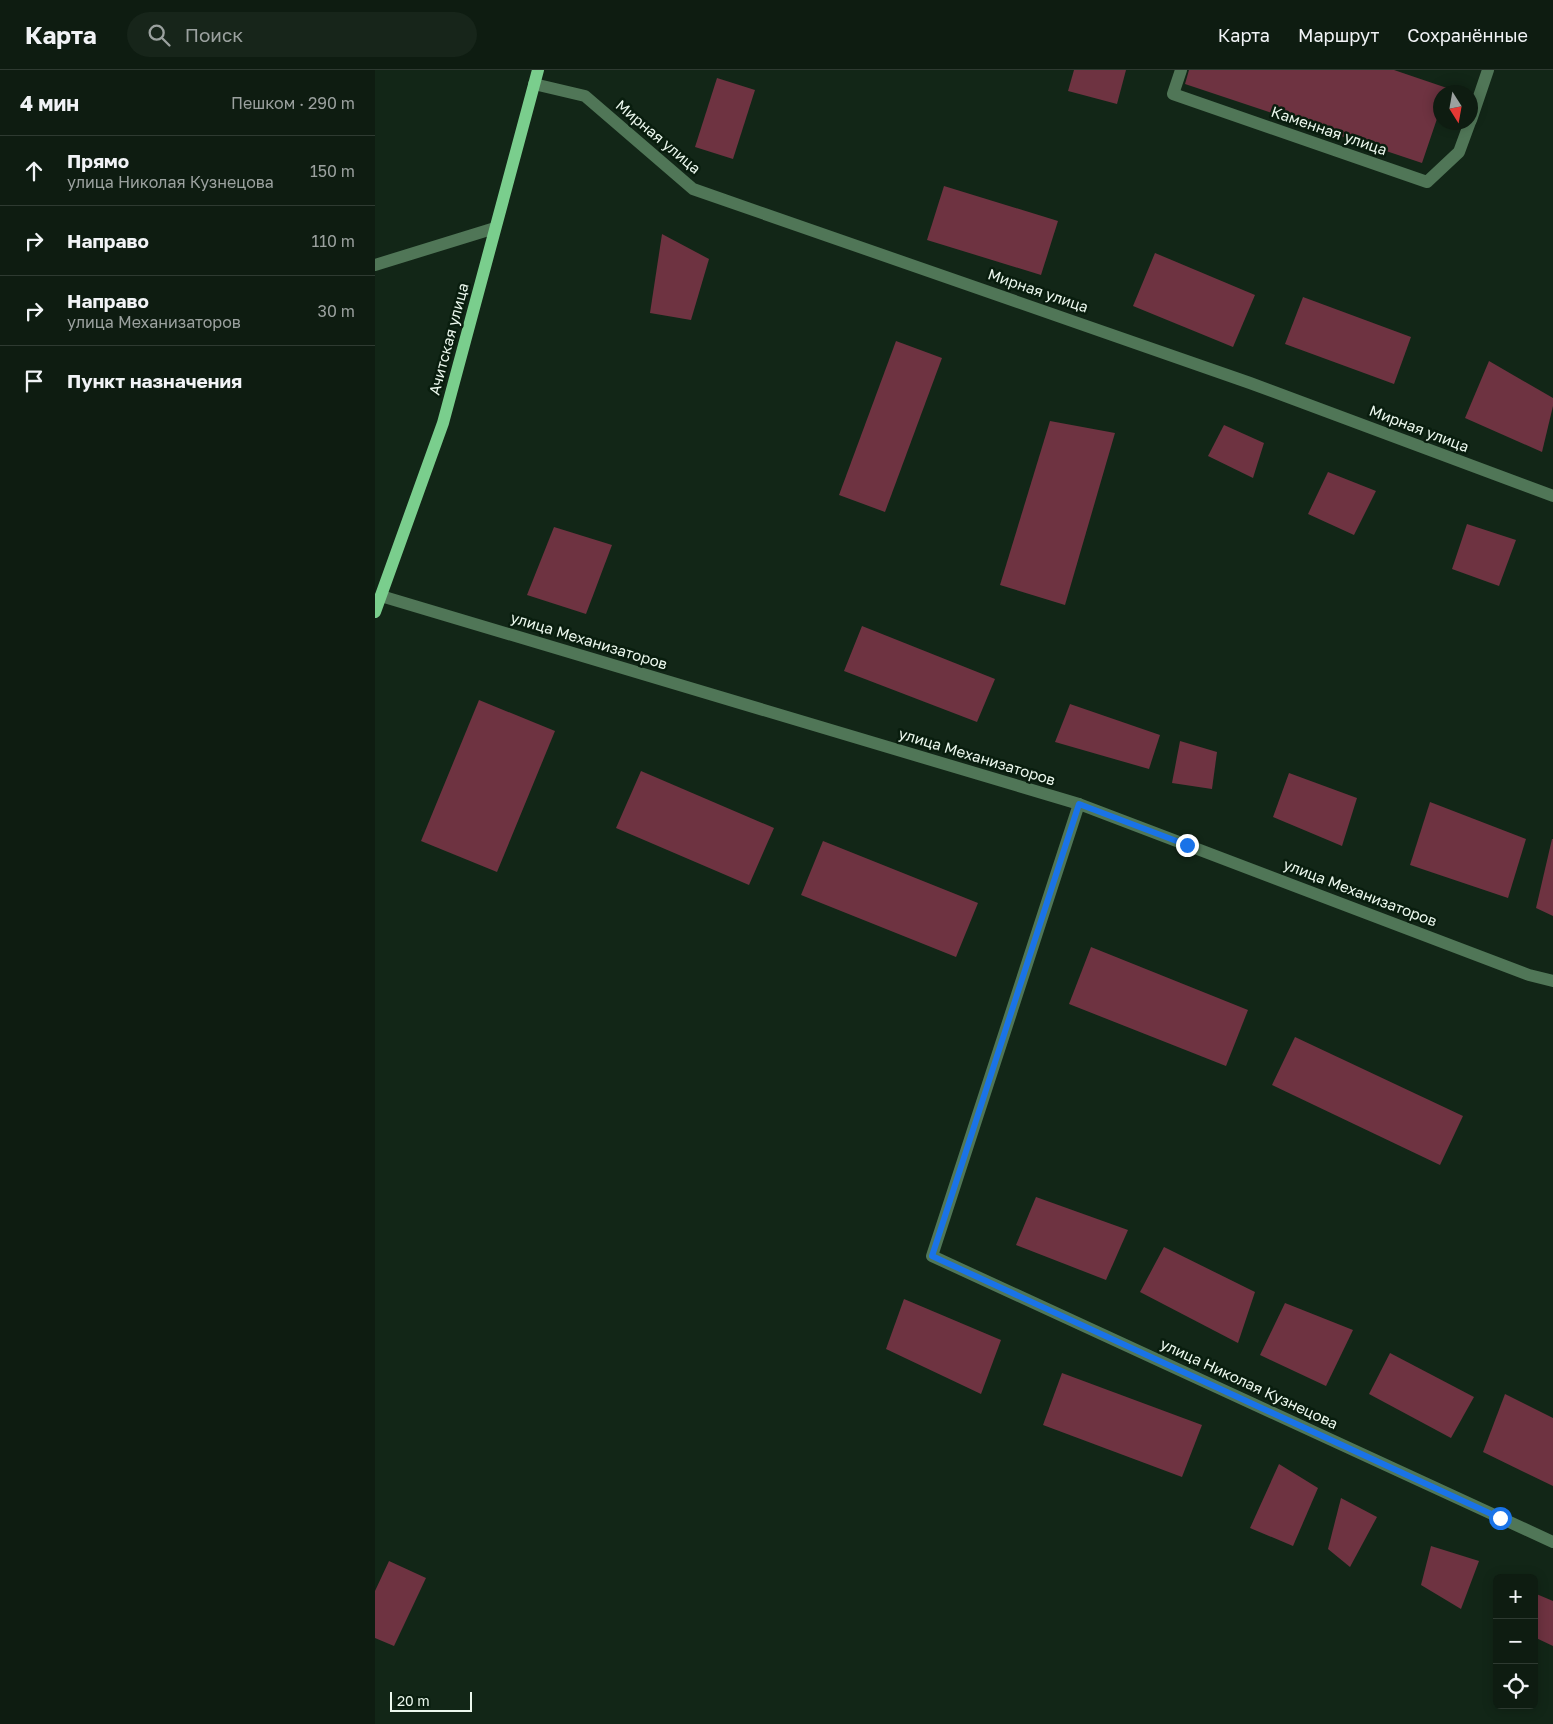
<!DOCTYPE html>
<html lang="ru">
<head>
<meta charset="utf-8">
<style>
	:root { --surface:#0e1c11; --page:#17251a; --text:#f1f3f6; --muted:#9ba19f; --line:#2e3a31 }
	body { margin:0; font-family:"Golos Text",sans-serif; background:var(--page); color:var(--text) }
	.controls { position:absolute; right:15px; bottom:15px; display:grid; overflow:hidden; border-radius:8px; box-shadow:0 2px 12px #0003 }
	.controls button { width:45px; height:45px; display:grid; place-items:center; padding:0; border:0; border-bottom:1px solid var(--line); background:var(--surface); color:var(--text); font:25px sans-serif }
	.compass { position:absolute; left:1058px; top:15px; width:45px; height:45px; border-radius:50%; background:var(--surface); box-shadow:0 2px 12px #0003; rotate:169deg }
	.scale { position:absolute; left:15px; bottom:12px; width:82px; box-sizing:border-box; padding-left:5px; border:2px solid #ecf8ee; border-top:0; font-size:14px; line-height:18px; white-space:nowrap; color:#ecf8ee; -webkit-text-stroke:4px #091d0e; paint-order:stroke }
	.stop { position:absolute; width:15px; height:15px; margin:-11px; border:4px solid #1a73e8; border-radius:50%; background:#fff }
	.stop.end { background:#1a73e8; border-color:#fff; box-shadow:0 1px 5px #0008 }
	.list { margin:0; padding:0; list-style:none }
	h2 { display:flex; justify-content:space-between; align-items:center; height:65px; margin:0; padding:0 20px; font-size:21px }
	h2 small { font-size:16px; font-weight:400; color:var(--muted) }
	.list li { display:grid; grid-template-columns:32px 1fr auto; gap:15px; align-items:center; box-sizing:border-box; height:70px; padding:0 20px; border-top:1px solid var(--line) }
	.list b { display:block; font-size:19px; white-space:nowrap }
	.list p { margin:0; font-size:16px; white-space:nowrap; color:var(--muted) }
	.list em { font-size:16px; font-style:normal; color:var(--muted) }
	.icon { flex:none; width:28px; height:28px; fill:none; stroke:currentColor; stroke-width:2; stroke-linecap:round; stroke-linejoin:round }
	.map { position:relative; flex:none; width:1178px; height:1654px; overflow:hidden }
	header { display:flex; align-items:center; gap:30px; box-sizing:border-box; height:70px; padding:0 25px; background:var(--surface); border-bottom:1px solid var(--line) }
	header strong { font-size:24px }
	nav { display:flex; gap:28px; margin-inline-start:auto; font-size:18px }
	.search { width:350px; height:45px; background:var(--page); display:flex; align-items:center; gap:12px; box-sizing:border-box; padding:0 18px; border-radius:28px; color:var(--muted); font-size:19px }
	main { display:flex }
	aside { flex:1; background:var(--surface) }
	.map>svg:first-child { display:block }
	.building { fill:#6e3341 }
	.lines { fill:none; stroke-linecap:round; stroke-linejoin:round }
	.minor { stroke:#507657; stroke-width:12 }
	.major { stroke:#7ace8d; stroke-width:12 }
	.route { stroke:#1a73e8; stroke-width:6 }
	.labels { text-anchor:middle; stroke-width:5; stroke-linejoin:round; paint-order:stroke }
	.street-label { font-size:15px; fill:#ecf8ee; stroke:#091d0e }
</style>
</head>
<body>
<header>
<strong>Карта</strong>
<div class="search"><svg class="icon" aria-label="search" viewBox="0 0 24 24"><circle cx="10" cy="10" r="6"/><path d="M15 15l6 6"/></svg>Поиск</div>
<nav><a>Карта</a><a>Маршрут</a><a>Сохранённые</a></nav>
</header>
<main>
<aside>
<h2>4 мин<small>Пешком · 290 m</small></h2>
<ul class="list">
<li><svg class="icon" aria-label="ahead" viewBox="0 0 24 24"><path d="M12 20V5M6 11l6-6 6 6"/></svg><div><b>Прямо</b><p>улица Николая Кузнецова</p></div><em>150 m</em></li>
<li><svg class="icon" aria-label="right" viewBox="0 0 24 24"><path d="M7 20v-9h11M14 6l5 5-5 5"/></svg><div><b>Направо</b></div><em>110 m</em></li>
<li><svg class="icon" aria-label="right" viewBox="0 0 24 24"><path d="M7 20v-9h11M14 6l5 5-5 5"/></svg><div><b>Направо</b><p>улица Механизаторов</p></div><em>30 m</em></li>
<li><svg class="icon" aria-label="arrive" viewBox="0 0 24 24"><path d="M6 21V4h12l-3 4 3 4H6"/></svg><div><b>Пункт назначения</b></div></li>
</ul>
</aside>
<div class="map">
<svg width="1178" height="1654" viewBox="0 0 1178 1654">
	<rect width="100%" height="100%" fill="#122617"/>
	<!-- building -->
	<g class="building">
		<polygon points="699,0 751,0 742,34 693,21"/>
		<polygon points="814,0 1019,0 1072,18 1070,22 1066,22 1066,37 1047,93 810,14"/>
		<polygon points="342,8 380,20 358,89 320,77"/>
		<polygon points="569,116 683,151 666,205 552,170"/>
		<polygon points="287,164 334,189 316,250 275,243"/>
		<polygon points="780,183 880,225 858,277 758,236"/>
		<polygon points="928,227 1036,267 1019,314 910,274"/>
		<polygon points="521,271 567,288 510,442 464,425"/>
		<polygon points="1114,291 1178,328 1178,336 1167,382 1090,348"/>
		<polygon points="675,351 740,363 690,535 625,515"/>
		<polygon points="849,355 889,373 878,408 833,386"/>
		<polygon points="953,402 1001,421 979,465 933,444"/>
		<polygon points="1092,454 1141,470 1124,516 1077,499"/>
		<polygon points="179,457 237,475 211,544 152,525"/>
		<polygon points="487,556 620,609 602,652 469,601"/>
		<polygon points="104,630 180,661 122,802 46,771"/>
		<polygon points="695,634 785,665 774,699 680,672"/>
		<polygon points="805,671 842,682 837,719 797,713"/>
		<polygon points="266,701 399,758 374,815 241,758"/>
		<polygon points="914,703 982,728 967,776 898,747"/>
		<polygon points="1055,732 1151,769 1133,828 1035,795"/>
		<polygon points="1177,769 1178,769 1178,846 1161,838"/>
		<polygon points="448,771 603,833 581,887 426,825"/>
		<polygon points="716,877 873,940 851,996 694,934"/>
		<polygon points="920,967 1088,1046 1065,1095 897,1015"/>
		<polygon points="661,1127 753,1160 731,1210 641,1175"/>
		<polygon points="789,1177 880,1222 863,1273 765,1222"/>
		<polygon points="529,1229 626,1270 606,1324 511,1279"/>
		<polygon points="910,1233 978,1260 951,1316 885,1285"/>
		<polygon points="1015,1283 1099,1327 1076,1368 994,1324"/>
		<polygon points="687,1303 827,1355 807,1407 668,1355"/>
		<polygon points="1130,1324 1178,1348 1178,1416 1108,1382"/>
		<polygon points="904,1394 943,1418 918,1476 875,1458"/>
		<polygon points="966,1428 1002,1447 975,1497 953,1479"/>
		<polygon points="1056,1476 1104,1491 1086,1539 1046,1515"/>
		<polygon points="14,1491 51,1508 19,1576 0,1568 0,1521"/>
		<polygon points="1159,1523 1178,1531 1178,1576 1159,1567"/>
	</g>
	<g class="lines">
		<!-- minor -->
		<g class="minor">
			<polyline points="806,0 798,24 1052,112 1084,82 1095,52"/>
			<polyline points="159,14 210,26 318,119 875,313 1178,426"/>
			<polyline points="1096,50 1113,0"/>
			<polyline points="0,195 120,158"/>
			<polyline points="6,526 704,734 1154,905 1178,911"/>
			<polyline points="704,734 557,1186 1178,1472"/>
		</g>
		<!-- major -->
		<polyline class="major" points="0,542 68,353 163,0"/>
	</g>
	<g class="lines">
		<!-- route -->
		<polyline class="route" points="812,775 704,734 557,1186 1125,1448"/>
	</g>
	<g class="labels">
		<!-- street labels -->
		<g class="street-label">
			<text transform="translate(954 61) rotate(19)" y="5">Каменная улица</text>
			<text transform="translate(283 67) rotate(40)" y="5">Мирная улица</text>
			<text transform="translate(663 221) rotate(19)" y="5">Мирная улица</text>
			<text transform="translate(74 269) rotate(-75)" y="5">Ачитская улица</text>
			<text transform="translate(1044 359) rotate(21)" y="5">Мирная улица</text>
			<text transform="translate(214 571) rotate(17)" y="5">улица Механизаторов</text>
			<text transform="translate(602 687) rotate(17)" y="5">улица Механизаторов</text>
			<text transform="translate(985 823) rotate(21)" y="5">улица Механизаторов</text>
			<text transform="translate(874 1314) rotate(25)" y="5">улица Николая Кузнецова</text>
		</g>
	</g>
</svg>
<div class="controls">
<button>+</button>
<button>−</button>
<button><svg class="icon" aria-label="locate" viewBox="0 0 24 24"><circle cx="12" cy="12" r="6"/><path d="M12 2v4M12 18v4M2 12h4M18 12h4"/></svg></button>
</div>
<svg class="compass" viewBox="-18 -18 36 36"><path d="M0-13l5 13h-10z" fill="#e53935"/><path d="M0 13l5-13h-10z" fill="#9ba19f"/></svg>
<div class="scale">20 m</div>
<div class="stop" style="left:1125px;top:1448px"></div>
<div class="stop end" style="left:812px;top:775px"></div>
</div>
</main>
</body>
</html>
